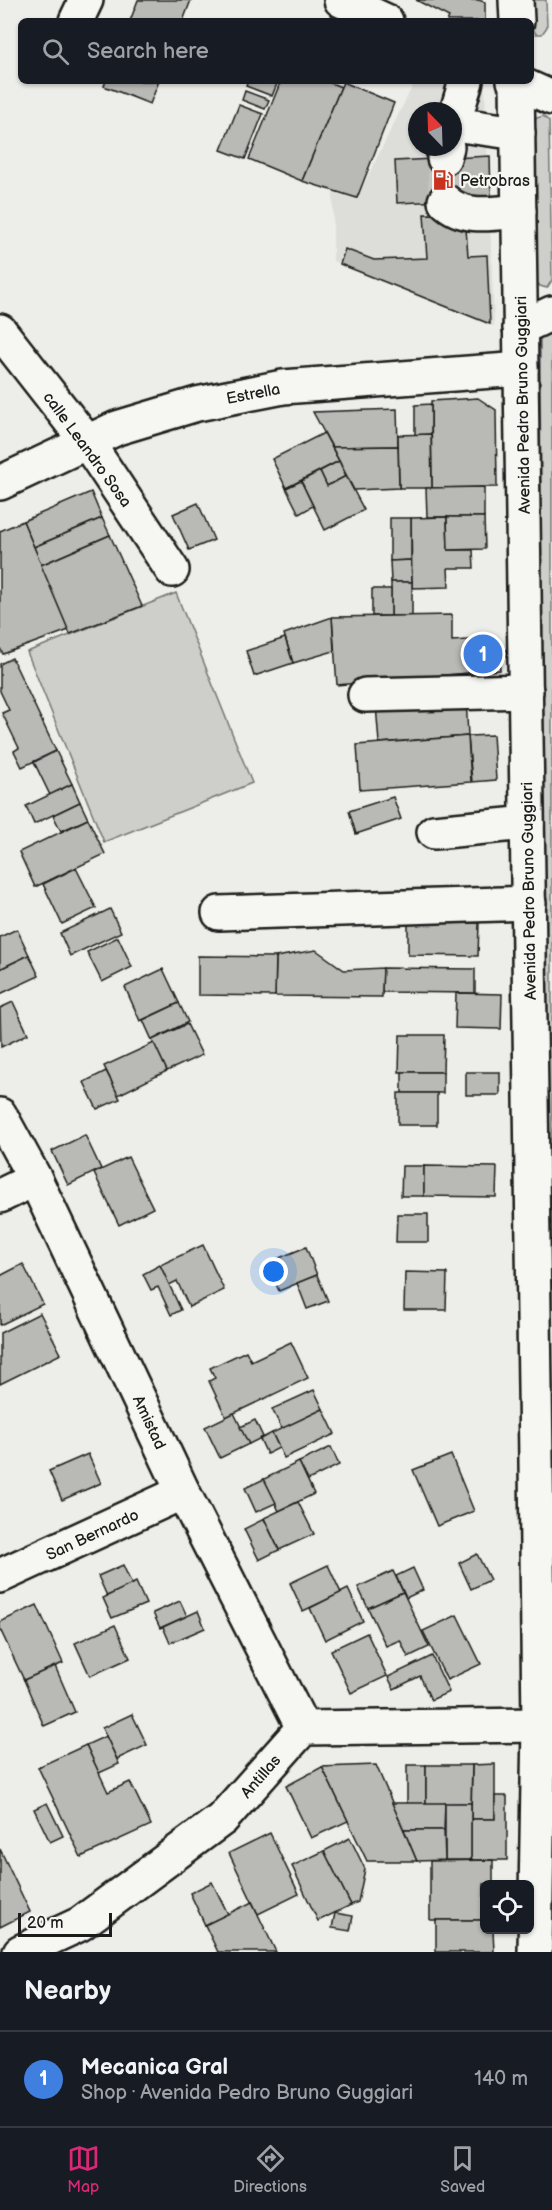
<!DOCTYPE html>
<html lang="en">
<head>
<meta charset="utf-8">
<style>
	:root { --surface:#171b24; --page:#242831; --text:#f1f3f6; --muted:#9ea1a6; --line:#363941; --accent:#db2777 }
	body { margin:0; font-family:"Balsamiq Sans",sans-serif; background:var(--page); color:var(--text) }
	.controls { position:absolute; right:18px; bottom:18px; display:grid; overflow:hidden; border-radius:9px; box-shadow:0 2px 4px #0004 }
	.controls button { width:54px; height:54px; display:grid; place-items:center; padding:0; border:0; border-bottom:2px solid var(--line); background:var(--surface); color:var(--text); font:30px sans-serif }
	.compass { position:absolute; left:408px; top:102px; width:54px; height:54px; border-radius:50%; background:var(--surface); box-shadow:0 2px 4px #0004; rotate:337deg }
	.scale { position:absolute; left:18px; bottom:15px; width:94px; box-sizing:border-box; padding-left:6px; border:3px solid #1c1c1c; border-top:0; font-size:16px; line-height:21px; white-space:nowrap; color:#1c1c1c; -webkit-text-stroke:4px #f6f6f2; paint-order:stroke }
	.you { position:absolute; left:274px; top:1272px; width:21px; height:21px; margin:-15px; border:4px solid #fff; border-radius:50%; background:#1a73e8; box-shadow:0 0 0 9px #1a73e833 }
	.badge { display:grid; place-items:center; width:39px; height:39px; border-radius:50%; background:var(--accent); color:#fff; font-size:20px; font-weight:700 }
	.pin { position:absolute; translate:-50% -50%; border:3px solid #fff; box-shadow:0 2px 6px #0006 }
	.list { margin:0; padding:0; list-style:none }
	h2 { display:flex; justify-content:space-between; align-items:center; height:78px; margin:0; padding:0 24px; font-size:26px }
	h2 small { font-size:20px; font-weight:400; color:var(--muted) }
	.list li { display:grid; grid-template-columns:39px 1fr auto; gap:18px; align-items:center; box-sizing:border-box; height:96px; padding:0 24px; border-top:2px solid var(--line) }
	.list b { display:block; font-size:22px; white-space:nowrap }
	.list p { margin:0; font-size:20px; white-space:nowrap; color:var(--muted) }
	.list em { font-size:20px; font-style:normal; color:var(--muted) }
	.icon { flex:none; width:33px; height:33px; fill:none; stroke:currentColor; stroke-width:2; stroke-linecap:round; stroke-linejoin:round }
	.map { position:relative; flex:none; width:552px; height:1952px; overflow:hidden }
	.search { position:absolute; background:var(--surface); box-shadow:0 2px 4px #0004; left:18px; right:18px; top:18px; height:66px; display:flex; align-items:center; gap:15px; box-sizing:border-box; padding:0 21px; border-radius:9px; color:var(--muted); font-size:22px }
	.sheet { height:174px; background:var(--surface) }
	nav { display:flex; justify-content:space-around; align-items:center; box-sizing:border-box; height:84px; border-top:2px solid var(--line); background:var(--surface); font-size:16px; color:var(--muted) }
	nav a { display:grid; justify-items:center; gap:3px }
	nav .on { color:var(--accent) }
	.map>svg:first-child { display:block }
	.built { fill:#ddddda; fill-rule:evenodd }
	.green { fill:#cececb; stroke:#757574; stroke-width:1.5 }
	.building { fill:#b9b9b6; stroke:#1c1c1c; stroke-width:1.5 }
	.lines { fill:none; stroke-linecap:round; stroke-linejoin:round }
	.minor-tunnel { stroke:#c3c3c0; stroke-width:33; stroke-dasharray:33 16; stroke-linecap:butt }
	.minor-casing { stroke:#1c1c1c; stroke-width:38 }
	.major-casing { stroke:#1c1c1c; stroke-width:38 }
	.minor { stroke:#f6f6f2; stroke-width:33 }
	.major { stroke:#f6f6f2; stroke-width:33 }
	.labels { text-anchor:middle; stroke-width:4.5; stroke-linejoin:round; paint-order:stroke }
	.poi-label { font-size:16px; fill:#1c1c1c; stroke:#f6f6f2; text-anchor:start }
	.street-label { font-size:16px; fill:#1c1c1c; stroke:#f6f6f2 }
</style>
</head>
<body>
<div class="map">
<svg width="552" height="1952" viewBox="0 0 552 1952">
	<rect width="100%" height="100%" fill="#edede9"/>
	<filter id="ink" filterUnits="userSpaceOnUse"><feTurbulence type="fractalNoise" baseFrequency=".0167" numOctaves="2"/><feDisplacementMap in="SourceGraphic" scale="12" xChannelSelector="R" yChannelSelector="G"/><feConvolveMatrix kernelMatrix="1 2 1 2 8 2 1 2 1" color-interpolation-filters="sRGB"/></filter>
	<g filter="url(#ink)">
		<!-- built -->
		<path class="built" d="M415,81H462L485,89L494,326L333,261V193L357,198ZM417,111H453V147H417Z"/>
		<!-- green -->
		<g class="green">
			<polygon points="531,0 546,0 547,27 542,34 536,34 532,28"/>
			<polygon points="543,116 549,121 552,280 547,288 540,286 537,282 534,121 537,118"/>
			<polygon points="550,330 552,332 552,1422 550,1422 545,1418 540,335"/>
			<polygon points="176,593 252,783 104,842 27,652"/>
		</g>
		<!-- building -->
		<g class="building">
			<polygon points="138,0 191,0 183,21 130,21"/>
			<polygon points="416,0 478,0 485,2 485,21 447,21 449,17"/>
			<polygon points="106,81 159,81 150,104 104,86"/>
			<polygon points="248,81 278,81 272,96 246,86"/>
			<polygon points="281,81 326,81 341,87 302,181 249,159"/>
			<polygon points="343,82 394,103 357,198 302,181"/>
			<polygon points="245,91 269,100 265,109 242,100"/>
			<polygon points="239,105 263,114 245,159 221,150"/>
			<polygon points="490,156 491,199 397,203 395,161"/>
			<polygon points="424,214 465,215 468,256 487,255 490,324 340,264 345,249 374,260 427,258"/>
			<polygon points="478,398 496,410 497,487 432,488 431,401"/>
			<polygon points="431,404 431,434 415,435 415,405"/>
			<polygon points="397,409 398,446 332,447 313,412"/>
			<polygon points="324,433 339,461 286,488 272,459"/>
			<polygon points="431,434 432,488 399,488 398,435"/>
			<polygon points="398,446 399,488 354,490 332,447"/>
			<polygon points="339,461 346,476 327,486 320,471"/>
			<polygon points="320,471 327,486 346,476 364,510 325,530 301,481"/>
			<polygon points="301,481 313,506 299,514 286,488"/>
			<polygon points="484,487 484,517 427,517 426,488"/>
			<polygon points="91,492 102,518 34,547 23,521"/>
			<polygon points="198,503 214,540 189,550 173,514"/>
			<polygon points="447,517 448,550 473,550 474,568 448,568 449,587 412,588 411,518"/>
			<polygon points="447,517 484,517 485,549 448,550"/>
			<polygon points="102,518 110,535 41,565 34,547"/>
			<polygon points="390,518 411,518 411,560 390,561"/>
			<polygon points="23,521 69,630 3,654 0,648 0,531"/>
			<polygon points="110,535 142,606 70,634 41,565"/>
			<polygon points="411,560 412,582 391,582 390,561"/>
			<rect x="391" y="582" width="21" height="34"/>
			<rect x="372" y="589" width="19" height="27"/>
			<polygon points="452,615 452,641 498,638 500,670 337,685 332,617"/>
			<polygon points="332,617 334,651 293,663 284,634"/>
			<polygon points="285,638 293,663 254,676 246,651"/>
			<polygon points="12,658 56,751 22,767 14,751 19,748 2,713 9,710 0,691 0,664"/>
			<polygon points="466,698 468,736 379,743 376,705"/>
			<polygon points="493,735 496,780 472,782 468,736"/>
			<polygon points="468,736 471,782 360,790 357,745"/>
			<polygon points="56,751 72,784 50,795 34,762"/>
			<polygon points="72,784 80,802 34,824 26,806"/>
			<polygon points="393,797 401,819 356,834 349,811"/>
			<polygon points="80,802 88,819 61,831 53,815"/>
			<polygon points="88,819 105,854 35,887 19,852"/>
			<polygon points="76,868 96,908 62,924 43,884"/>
			<polygon points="110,909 121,932 70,956 60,933"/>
			<polygon points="408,922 479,923 478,956 408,955"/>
			<polygon points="17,929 29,955 0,969 0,937"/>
			<polygon points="118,937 132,967 102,982 87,952"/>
			<polygon points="316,950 344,970 383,968 382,997 275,996 276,957"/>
			<polygon points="29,955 39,976 0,994 0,969"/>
			<polygon points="198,956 276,957 275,996 198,995"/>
			<polygon points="383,968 475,969 475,993 382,992"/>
			<polygon points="163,969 179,1003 140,1021 125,987"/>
			<polygon points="456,993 502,994 501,1029 455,1028"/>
			<polygon points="13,1002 28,1034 1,1047 0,1008"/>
			<polygon points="179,1003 188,1022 152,1040 143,1020"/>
			<polygon points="187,1024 202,1055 167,1071 152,1040"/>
			<polygon points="400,1035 444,1035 443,1072 399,1072"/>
			<polygon points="154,1043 167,1071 118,1095 104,1066"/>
			<polygon points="106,1071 120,1099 97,1109 84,1082"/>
			<rect x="402" y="1072" width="41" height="21"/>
			<rect x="466" y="1072" width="34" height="23"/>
			<rect x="398" y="1093" width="39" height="32"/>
			<polygon points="85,1135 101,1169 68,1185 52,1151"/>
			<polygon points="128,1157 153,1208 119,1225 94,1173"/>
			<polygon points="402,1166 424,1166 424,1196 401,1196"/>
			<polygon points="424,1166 497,1167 496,1197 424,1196"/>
			<polygon points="397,1214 428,1214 428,1242 396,1242"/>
			<polygon points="203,1245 224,1290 189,1307 177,1281 169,1285 160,1265"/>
			<polygon points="306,1247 317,1275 279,1291 267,1263"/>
			<polygon points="23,1264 43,1304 0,1325 0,1276"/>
			<polygon points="160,1265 181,1310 171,1315 158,1287 151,1290 143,1274"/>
			<polygon points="405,1272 447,1273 446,1310 404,1310"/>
			<polygon points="317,1275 328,1301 307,1309 297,1283"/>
			<polygon points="40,1313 61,1354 0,1384 0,1333"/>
			<polygon points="291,1342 308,1378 226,1417 209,1381 215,1378 210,1368 246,1351 251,1361"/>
			<polygon points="314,1390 323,1409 282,1429 272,1409"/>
			<polygon points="323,1409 335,1434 284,1458 272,1433"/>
			<polygon points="234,1413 249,1444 220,1458 205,1427"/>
			<polygon points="255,1420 263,1437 249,1444 240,1427"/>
			<polygon points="272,1433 279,1448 267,1454 260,1439"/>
			<polygon points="331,1447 339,1465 308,1480 299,1462"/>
			<polygon points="88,1454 101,1483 62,1500 49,1471"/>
			<polygon points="451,1455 474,1511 437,1526 413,1470"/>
			<polygon points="299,1462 314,1494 279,1511 264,1479"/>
			<polygon points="264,1479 276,1503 256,1512 245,1488"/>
			<polygon points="298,1502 314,1534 279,1550 264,1518"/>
			<polygon points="264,1519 279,1550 259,1560 244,1529"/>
			<polygon points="477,1554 490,1580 471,1589 459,1563"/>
			<polygon points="123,1565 132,1585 107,1596 98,1576"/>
			<polygon points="328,1565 341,1593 303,1611 290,1583"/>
			<polygon points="413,1568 423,1590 406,1598 396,1576"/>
			<polygon points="393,1571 403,1592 368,1608 358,1587"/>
			<polygon points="136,1582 146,1604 112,1618 103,1598"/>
			<polygon points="348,1589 363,1621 325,1640 310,1608"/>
			<polygon points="403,1592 429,1647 408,1657 400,1640 386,1646 368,1608"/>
			<polygon points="180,1601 187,1616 160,1628 153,1613"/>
			<polygon points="37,1605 63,1663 24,1680 0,1629 0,1622"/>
			<polygon points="198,1611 205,1628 170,1643 163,1627"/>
			<polygon points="457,1615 481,1664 447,1680 423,1631"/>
			<polygon points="115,1625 130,1658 90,1676 75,1643"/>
			<polygon points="367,1633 387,1676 351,1693 331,1650"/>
			<polygon points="432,1656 449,1692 431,1700 420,1676 394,1689 388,1677"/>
			<polygon points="55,1666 75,1712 44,1726 24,1680"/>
			<polygon points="132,1714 147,1745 117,1759 102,1728"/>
			<polygon points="106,1736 119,1764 99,1773 86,1745"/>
			<polygon points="86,1745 108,1792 130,1782 151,1825 81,1857 38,1767"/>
			<polygon points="495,1764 495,1819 471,1819 472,1765"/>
			<polygon points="376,1765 404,1830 417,1861 367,1861 322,1767"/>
			<rect x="407" y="1765" width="19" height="39"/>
			<polygon points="426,1765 472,1765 471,1803 426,1804"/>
			<polygon points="322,1767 348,1821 311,1838 286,1786"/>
			<polygon points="495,1796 507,1796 507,1860 471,1860 471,1819 495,1819"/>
			<polygon points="47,1803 63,1836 50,1842 34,1809"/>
			<polygon points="392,1803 445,1803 444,1830 404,1830"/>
			<rect x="445" y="1803" width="26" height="57"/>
			<polygon points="404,1830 444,1830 445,1860 417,1861"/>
			<polygon points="270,1833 299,1894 258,1914 229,1853"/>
			<polygon points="350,1838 365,1869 358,1902 351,1905 324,1851"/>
			<polygon points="0,1849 30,1912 0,1927"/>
			<polygon points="324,1851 351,1905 318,1921 292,1866"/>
			<polygon points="493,1860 493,1884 484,1884 484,1920 430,1920 430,1861"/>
			<polygon points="212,1882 228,1914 205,1925 190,1893"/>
			<polygon points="252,1902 276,1952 218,1952 205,1925"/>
			<polygon points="335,1913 353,1916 350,1931 332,1928"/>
			<polygon points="436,1920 484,1920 484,1930 493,1930 494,1952 436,1952"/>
		</g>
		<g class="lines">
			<!-- minor-tunnel -->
			<polyline class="minor-tunnel" points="444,158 445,201"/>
			<!-- minor casing -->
			<g class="minor-casing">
				<g id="minor">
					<polyline points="341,0 386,21"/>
					<polyline points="76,21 86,0"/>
					<polyline points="514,81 552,98"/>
					<polyline points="453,124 518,133"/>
					<polyline points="453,125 466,81"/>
					<polyline points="444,158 447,147"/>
					<path d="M445,201C464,220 495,213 519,211"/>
					<polyline points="520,328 552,313"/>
					<polyline points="0,331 87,442 172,570"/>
					<polyline points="0,483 117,428 197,404 283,387 521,369"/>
					<polyline points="365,695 526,691"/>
					<polyline points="434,832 527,823"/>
					<polyline points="219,913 529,903"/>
					<polyline points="0,1115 35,1179 183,1492 303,1728"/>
					<polyline points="0,1196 35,1179"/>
					<polyline points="0,1576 183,1492"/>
					<polyline points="20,1952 80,1924 222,1819 303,1728 539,1725"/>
				</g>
			</g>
			<!-- major casing -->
			<g class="major-casing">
				<g id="major">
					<polyline points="516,0 517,21"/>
					<polyline points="517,81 536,1460 539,1725 535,1952"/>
				</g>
			</g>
			<!-- minor -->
			<use href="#minor" class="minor"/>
			<!-- major -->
			<use href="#major" class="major"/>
		</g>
	</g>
	<!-- icons -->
	<defs>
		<g id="fuel-bare" transform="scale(1.62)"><path d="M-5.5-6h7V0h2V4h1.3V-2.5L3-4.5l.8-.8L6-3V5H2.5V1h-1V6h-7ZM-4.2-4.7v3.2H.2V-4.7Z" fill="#c8321e" stroke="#f6f6f2" stroke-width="2.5" paint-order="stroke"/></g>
	</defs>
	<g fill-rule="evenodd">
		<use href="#fuel-bare" x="443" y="180"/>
	</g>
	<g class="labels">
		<!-- poi labels -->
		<g class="poi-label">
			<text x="460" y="186">Petrobras</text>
		</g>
		<!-- street labels -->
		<g class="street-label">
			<text transform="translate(253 393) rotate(-11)" y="6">Estrella</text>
			<text transform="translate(522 405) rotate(-91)" y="6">Avenida Pedro Bruno Guggiari</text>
			<text transform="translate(88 449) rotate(54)" y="6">calle Leandro Sosa</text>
			<text transform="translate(528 891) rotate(-91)" y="6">Avenida Pedro Bruno Guggiari</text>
			<text transform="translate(150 1422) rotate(65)" y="6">Amistad</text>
			<text transform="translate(92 1534) rotate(-25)" y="6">San Bernardo</text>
			<text transform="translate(260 1776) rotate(-49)" y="6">Antillas</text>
		</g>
	</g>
</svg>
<div class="controls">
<button><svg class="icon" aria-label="locate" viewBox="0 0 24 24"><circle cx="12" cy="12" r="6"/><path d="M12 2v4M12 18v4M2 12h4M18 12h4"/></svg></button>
</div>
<svg class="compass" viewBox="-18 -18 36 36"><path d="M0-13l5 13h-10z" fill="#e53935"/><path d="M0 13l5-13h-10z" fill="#9ea1a6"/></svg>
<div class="scale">20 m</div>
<div class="you"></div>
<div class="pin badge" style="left:483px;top:654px;background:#3f7fe0">1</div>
<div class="search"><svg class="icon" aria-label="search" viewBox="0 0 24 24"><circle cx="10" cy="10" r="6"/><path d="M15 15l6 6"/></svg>Search here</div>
</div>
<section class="sheet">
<h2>Nearby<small></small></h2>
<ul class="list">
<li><span class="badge" style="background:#3f7fe0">1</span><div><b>Mecanica Gral</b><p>Shop · Avenida Pedro Bruno Guggiari</p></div><em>140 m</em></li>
</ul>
</section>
<nav>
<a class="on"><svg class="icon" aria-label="map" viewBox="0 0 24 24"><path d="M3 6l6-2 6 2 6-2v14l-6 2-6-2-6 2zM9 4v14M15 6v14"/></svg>Map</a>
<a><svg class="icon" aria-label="directions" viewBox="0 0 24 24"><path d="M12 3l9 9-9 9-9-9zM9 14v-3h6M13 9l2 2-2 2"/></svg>Directions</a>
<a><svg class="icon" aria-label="saved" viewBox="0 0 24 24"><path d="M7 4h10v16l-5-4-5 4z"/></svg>Saved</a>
</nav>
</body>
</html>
